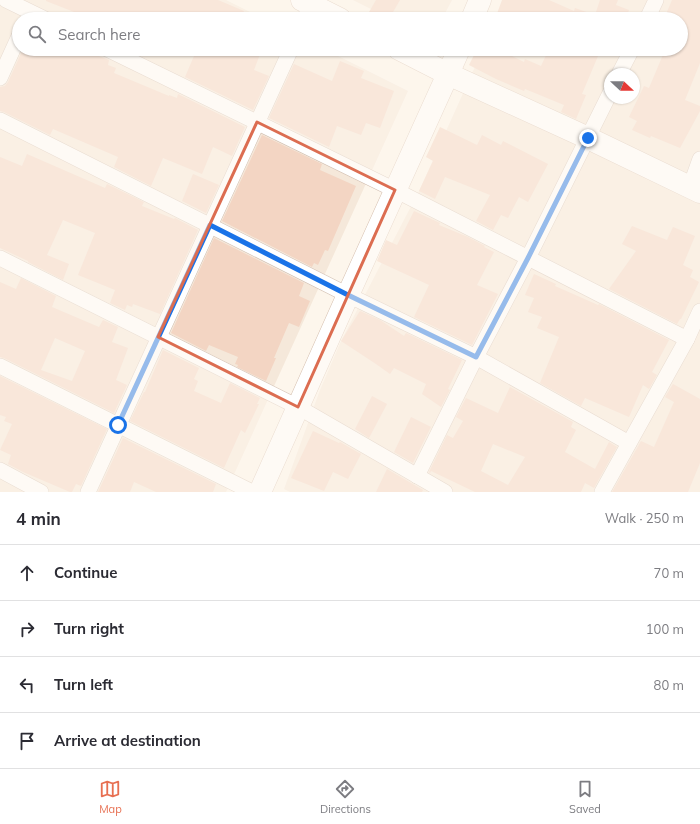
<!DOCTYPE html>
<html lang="en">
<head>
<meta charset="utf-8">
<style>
	:root { --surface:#fff; --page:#f7f7f7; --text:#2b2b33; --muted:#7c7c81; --line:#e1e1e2; --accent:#e76f51 }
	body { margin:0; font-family:Mulish,sans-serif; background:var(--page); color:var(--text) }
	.compass { position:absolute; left:604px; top:68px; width:36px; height:36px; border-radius:50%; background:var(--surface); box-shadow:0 1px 3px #0004; rotate:112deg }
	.stop { position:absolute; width:12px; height:12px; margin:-9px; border:3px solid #1a73e8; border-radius:50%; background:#fff }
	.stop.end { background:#1a73e8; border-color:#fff; box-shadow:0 1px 4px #0008 }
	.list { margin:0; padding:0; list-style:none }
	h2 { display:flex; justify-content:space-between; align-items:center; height:52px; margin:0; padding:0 16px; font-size:17px }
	h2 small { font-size:13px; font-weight:400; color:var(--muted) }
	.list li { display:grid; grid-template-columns:26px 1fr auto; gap:12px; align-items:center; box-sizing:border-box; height:56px; padding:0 16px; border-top:1px solid var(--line) }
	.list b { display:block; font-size:15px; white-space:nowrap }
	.list em { font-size:13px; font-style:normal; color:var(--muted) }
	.icon { flex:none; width:22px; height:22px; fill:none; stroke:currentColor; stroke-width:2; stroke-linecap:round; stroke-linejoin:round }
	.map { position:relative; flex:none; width:700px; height:492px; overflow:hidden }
	.search { position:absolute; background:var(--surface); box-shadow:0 1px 3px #0004; left:12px; right:12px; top:12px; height:44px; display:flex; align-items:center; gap:10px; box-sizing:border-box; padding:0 14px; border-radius:22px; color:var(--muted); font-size:15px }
	.sheet { height:276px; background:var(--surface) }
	nav { display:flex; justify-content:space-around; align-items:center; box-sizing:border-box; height:56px; border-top:1px solid var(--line); background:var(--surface); font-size:11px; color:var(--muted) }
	nav a { display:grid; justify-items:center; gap:2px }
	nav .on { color:var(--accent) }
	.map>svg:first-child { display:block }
	.residential { fill:#f5e8da; fill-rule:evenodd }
	.building { fill:#f3d5c3; fill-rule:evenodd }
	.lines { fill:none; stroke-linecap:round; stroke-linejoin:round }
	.street-casing { stroke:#d1beb0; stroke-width:16 }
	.secondary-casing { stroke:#d6c0b0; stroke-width:23 }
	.street { stroke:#fff; stroke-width:15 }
	.secondary { stroke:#fff; stroke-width:22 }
	.route { stroke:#1a73e8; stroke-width:5 }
	.marked { fill:none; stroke:#dc6d51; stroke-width:3; stroke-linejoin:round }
</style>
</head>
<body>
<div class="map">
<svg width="700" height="492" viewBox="0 0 700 492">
	<rect width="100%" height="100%" fill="#fdf6ec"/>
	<!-- residential -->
	<g class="residential">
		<polygon points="0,0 226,0 264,19 19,19 19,49 324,49 408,91 226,492 0,492"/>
		<polygon points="353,0 452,0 442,19 391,19"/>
		<path d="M505,0H700V492H290L284,489L320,390L341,341L419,191L483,49H681V19H497ZM610,74H634V98H610Z"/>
	</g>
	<!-- building -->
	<g class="building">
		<polygon points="46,0 218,0 244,11 242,15 252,19 92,19 46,1"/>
		<polygon points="376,0 400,0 389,19 365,19"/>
		<polygon points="502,0 549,0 574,11 575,8 595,15 600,0 618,0 616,5 629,10 626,19 495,19"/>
		<polygon points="672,0 700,0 700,63 685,100 700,106 700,111 680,148 651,136 650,138 632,130 637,121 629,117 644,86 649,88 665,50 663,49 681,49 681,19 664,19"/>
		<polygon points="23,49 81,49 109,60 108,65 116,68 114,73 169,96 169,95 177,98 178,94 245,127 232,156 213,147 202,174 163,158 151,186 114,167 118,157 53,129 50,135 4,112 0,111 0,87 5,86 8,82"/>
		<polygon points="197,49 262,49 254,70 269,76 253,110 185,77"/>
		<polygon points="477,49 498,49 524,62 525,59 541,66 549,49 601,49 582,94 586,95 576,119 561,112 564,105 525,89 524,91 496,79 469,65"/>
		<polygon points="340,61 364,71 361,78 394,91 380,128 366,123 361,135 337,126 329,147 269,118 294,64 332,81"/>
		<polygon points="440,127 477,145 482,135 501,145 503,141 548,164 528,202 519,197 508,218 501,215 493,230 476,221 490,195 445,177 435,199 419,191 433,161 426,157"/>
		<polygon points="262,135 322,164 320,170 356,186 328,251 325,250 318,265 314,263 312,267 222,221"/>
		<polygon points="27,154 105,188 107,184 144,202 142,206 174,219 175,218 198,230 160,314 133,304 132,307 127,305 125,310 110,303 115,290 78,275 95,233 63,220 47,255 69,264 63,280 28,262 28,261 0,248 0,157 22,166"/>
		<polygon points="193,174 219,185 206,213 182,201"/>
		<polygon points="414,211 440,223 439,225 468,237 485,246 484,247 494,252 477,285 498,294 472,345 414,317 429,285 377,261 386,240 397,245"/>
		<polygon points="632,226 667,240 673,227 695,236 683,265 693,270 690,277 699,282 681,319 680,319 677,324 609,289 636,251 622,244"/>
		<polygon points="214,238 304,283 299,296 310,301 299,327 289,323 274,358 276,358 266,381 237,367 238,365 235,364 238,357 209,345 206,351 171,333"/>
		<polygon points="534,274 556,284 555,286 598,305 599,304 669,340 652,372 657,375 649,389 643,385 629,417 585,398 581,406 540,383 559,337 537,328 542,317 528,312 534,298 525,295"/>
		<path d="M21,278L56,296L52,307L99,327L103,320L118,327L112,342L128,348L116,380L127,385L114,413L4,358L0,357V282L16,289ZM55,338L85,351L72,381L41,370Z"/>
		<polygon points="360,311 380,320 404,336 406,333 462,360 448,389 450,390 441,407 422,394 426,384 394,368 390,374 376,364 341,341"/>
		<polygon points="163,350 199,368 194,379 198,381 194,391 221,403 230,383 260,398 257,404 259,404 245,433 241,430 224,468 130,421 144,392 145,392"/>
		<polygon points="0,376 107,429 81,486 76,484 72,492 70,492 23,472 8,464 11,455 0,450 12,424 4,421 6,417 0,415"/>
		<polygon points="673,384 700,399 700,463 688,492 612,492 641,441 654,447 674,402 665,397"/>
		<path d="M510,387L573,422L571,427L576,430L565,452L595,469L609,442L617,447L594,488L585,483L581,492H475L431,471L430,473L429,472L447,435L453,438L463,421L456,417L466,398L498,413ZM493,444L525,457L508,485L481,471Z"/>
		<polygon points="372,396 387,404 369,438 355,429"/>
		<polygon points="411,417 431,427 413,463 394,452"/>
		<polygon points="313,431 339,443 340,442 361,454 348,479 333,472 324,491 291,478"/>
		<polygon points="123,438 216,484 213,492 156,492 134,482 130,492 98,492"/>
		<polygon points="387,469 423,490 422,492 376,492"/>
	</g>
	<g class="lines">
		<!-- street casing -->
		<g class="street-casing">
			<g id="street">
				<polyline points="6,0 45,19"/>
				<polyline points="304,19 311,5"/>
				<polyline points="647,19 656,0"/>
				<polyline points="107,49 395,190 687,339"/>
				<polyline points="619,74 632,49"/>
				<polyline points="0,78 19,36"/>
				<polyline points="0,120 348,295 476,357 629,443"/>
				<polyline points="690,187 700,159"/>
				<polyline points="0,258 298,407 445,492"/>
				<polyline points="0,366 252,492"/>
				<polyline points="0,470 41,492"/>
				<polyline points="417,476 476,357 528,258 610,93"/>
				<polyline points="88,492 291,49"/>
				<polyline points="602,492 687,339 700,311"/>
			</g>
		</g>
		<!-- secondary casing -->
		<g class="secondary-casing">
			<g id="secondary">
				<polyline points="302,0 340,19"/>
				<polyline points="472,19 480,0"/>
				<polyline points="399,49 448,74 588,138 700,192"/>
				<polyline points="260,492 348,295 448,74 459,49"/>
			</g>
		</g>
		<!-- street -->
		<use href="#street" class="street"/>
		<!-- secondary -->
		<use href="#secondary" class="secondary"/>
	</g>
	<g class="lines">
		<!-- route -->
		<polyline class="route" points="118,425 210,225 348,295 476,357 528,258 588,138"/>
	</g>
	<!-- marked area -->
	<path d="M0 0H700V492H0ZM257,122L395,190L298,407L158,337Z" fill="#fdf6ec" fill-opacity=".55" fill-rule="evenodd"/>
	<path class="marked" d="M257,122L395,190L298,407L158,337Z"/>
</svg>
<svg class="compass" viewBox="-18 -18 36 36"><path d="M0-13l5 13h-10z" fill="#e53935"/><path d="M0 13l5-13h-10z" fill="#7c7c81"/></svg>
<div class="stop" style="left:118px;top:425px"></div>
<div class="stop end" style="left:588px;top:138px"></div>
<div class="search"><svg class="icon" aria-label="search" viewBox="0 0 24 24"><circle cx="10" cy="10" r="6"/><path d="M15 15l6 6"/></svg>Search here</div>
</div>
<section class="sheet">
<h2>4 min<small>Walk · 250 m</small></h2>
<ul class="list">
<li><svg class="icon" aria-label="ahead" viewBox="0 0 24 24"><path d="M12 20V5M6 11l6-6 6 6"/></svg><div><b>Continue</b></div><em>70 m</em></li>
<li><svg class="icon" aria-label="right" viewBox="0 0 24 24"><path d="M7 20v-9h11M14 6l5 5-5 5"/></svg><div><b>Turn right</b></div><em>100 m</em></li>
<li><svg class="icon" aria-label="left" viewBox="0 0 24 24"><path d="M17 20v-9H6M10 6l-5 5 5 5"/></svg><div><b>Turn left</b></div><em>80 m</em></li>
<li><svg class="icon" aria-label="arrive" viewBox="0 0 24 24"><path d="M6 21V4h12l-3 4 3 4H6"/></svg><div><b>Arrive at destination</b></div></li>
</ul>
</section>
<nav>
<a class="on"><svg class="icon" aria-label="map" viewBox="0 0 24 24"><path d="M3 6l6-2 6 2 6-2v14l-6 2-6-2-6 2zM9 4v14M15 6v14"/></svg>Map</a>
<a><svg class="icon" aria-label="directions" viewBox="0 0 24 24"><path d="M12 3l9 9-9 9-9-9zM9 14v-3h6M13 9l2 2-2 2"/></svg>Directions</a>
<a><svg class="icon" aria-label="saved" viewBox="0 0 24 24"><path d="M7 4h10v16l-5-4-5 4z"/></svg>Saved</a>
</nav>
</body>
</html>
